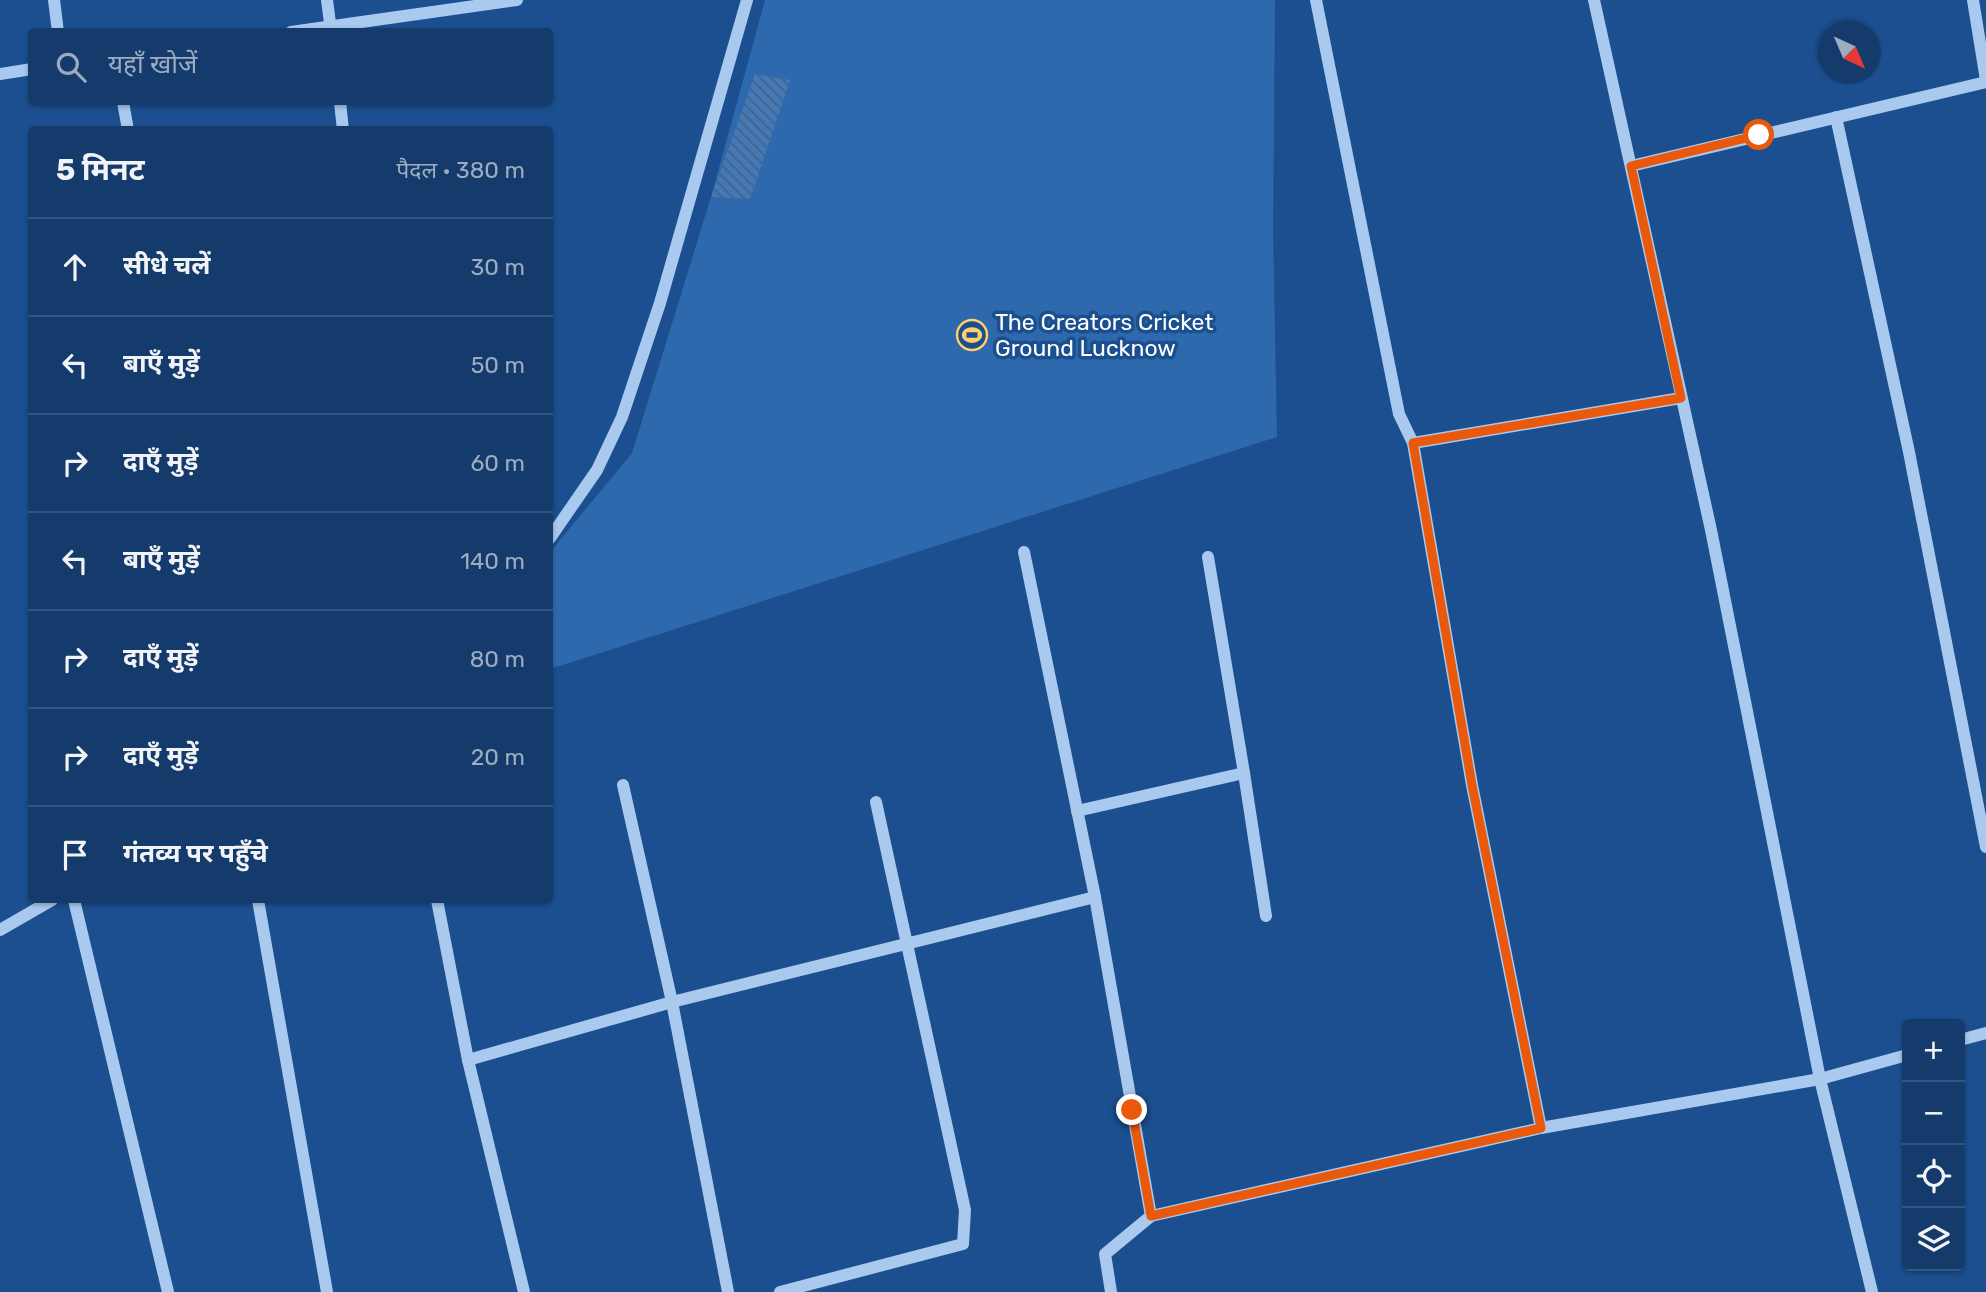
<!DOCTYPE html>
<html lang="hi">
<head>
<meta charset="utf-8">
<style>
	:root { --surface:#143b6b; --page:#1d4271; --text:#f1f3f6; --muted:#9dadc1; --line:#33557e }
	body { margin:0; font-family:Rubik,"Noto Sans Devanagari",sans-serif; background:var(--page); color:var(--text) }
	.controls { position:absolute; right:21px; bottom:21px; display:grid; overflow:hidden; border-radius:7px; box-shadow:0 2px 5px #0004 }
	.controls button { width:63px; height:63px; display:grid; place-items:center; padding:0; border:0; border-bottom:2px solid var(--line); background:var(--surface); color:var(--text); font:35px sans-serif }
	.compass { position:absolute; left:1818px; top:21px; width:63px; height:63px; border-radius:50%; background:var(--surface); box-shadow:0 2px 5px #0004; rotate:136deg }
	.stop { position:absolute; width:21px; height:21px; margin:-16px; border:5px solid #ea580c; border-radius:50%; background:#fff }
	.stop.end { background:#ea580c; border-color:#fff; box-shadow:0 2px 7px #0008 }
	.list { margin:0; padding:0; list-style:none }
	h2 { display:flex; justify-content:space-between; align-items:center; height:91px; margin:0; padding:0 28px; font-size:30px }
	h2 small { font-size:23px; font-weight:400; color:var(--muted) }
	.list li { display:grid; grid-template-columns:46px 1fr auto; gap:21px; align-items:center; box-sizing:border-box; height:98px; padding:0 28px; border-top:2px solid var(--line) }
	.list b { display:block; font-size:26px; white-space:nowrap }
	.list em { font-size:23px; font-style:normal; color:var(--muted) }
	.icon { flex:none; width:38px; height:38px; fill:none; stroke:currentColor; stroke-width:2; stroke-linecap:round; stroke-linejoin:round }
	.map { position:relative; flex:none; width:1986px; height:1292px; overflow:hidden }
	.search { position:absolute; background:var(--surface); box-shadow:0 2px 5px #0004; left:28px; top:28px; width:525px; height:77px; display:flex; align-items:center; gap:18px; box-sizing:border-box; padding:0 24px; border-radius:7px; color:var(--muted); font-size:26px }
	.panel { position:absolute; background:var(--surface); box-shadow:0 2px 5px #0004; left:28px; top:126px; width:525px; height:777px; border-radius:7px }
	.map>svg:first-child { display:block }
	.pitch { fill:#2e69ad }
	.building { fill:url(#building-back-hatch) }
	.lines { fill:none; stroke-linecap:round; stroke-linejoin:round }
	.minor { stroke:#a9c9ee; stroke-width:12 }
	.route { stroke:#ea580c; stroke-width:9 }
	.labels { text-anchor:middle; stroke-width:7; stroke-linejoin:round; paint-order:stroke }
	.poi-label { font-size:23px; fill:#fff; stroke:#1b4f8f; text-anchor:start }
</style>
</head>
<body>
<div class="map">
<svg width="1986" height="1292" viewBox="0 0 1986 1292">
	<defs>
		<pattern id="building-back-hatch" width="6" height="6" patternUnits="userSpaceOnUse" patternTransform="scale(1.75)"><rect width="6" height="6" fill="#4478b7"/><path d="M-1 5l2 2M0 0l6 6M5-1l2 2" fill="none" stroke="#486282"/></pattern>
	</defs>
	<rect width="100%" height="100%" fill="#1b4f8f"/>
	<!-- pitch -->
	<polygon class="pitch" points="765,0 1275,0 1273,233 1277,437 550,669 550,552 632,453 711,197"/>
	<!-- building -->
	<polygon class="building" points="755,74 790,80 750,199 711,197"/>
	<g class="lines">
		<!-- minor -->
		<g class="minor">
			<polyline points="54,0 58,32"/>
			<polyline points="327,0 331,31"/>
			<polyline points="1316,0 1399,414 1413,443 1472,785 1541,1128"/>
			<polyline points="1594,0 1711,530 1820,1079 1872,1292"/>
			<polyline points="1973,0 1986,80"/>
			<polyline points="291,32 517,0"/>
			<polyline points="0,74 32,69"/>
			<polyline points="123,102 128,130"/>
			<polyline points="340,102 343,130"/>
			<polyline points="1836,117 1909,452 1986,847"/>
			<polyline points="1631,166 1986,82"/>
			<polyline points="1413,443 1681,398"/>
			<polyline points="550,538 597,470 622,417 660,303 747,0"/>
			<polyline points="1024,552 1095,897 1151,1216"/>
			<polyline points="1208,557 1244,773"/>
			<polyline points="623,785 672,1002 728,1292"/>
			<polyline points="1077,811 1244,773 1266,916"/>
			<polyline points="74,900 168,1292"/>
			<polyline points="258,900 327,1292"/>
			<polyline points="437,900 468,1060 524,1292"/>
			<polyline points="0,930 52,900"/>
			<polyline points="1960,1040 1986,1033"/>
			<polyline points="468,1060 672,1002 1095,897"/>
			<polyline points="780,1292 963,1244 965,1210 876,802"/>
			<polyline points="1111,1292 1105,1254 1151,1216 1541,1128 1820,1079 1907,1055"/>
		</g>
	</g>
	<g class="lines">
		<!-- route -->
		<polyline class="route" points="1132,1110 1151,1216 1541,1128 1472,785 1413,443 1681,398 1631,166 1759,135"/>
	</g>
	<!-- icons -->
	<defs>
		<g id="stadium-ring" transform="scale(1.575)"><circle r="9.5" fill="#1b4f8f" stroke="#ffd166" stroke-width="1.5"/><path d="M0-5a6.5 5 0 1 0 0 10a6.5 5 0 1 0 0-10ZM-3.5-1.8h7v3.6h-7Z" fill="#ffd166"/></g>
	</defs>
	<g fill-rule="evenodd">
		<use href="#stadium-ring" x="972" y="335"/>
	</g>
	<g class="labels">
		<!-- poi labels -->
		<g class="poi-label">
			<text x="995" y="330">The Creators Cricket<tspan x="995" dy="26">Ground Lucknow</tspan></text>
		</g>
	</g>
</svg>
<div class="controls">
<button>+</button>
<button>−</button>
<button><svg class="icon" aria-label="locate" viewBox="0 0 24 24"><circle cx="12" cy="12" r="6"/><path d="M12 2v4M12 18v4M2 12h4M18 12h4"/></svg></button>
<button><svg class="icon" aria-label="layers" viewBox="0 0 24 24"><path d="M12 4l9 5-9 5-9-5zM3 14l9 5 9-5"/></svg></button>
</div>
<svg class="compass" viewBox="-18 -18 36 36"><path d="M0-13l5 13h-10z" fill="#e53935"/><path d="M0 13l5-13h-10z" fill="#9dadc1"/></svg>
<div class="stop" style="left:1759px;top:135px"></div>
<div class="stop end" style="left:1132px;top:1110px"></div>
<div class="search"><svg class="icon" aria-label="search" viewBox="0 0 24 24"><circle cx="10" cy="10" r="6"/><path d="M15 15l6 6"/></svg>यहाँ खोजें</div>
<section class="panel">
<h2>5 मिनट<small>पैदल · 380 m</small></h2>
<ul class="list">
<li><svg class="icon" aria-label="ahead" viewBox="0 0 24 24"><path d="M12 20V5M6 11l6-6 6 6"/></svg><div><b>सीधे चलें</b></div><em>30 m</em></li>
<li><svg class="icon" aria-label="left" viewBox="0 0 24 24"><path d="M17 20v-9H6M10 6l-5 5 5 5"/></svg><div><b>बाएँ मुड़ें</b></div><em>50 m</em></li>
<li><svg class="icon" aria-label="right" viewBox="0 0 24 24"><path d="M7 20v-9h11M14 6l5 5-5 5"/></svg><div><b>दाएँ मुड़ें</b></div><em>60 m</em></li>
<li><svg class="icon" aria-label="left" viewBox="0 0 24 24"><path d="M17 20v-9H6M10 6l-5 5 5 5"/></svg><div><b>बाएँ मुड़ें</b></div><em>140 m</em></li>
<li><svg class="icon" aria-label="right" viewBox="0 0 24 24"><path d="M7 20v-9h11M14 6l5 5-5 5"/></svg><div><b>दाएँ मुड़ें</b></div><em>80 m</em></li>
<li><svg class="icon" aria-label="right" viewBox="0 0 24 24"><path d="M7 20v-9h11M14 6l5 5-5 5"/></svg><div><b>दाएँ मुड़ें</b></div><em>20 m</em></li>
<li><svg class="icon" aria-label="arrive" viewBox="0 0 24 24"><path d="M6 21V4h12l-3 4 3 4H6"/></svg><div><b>गंतव्य पर पहुँचे</b></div></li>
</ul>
</section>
</div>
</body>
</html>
